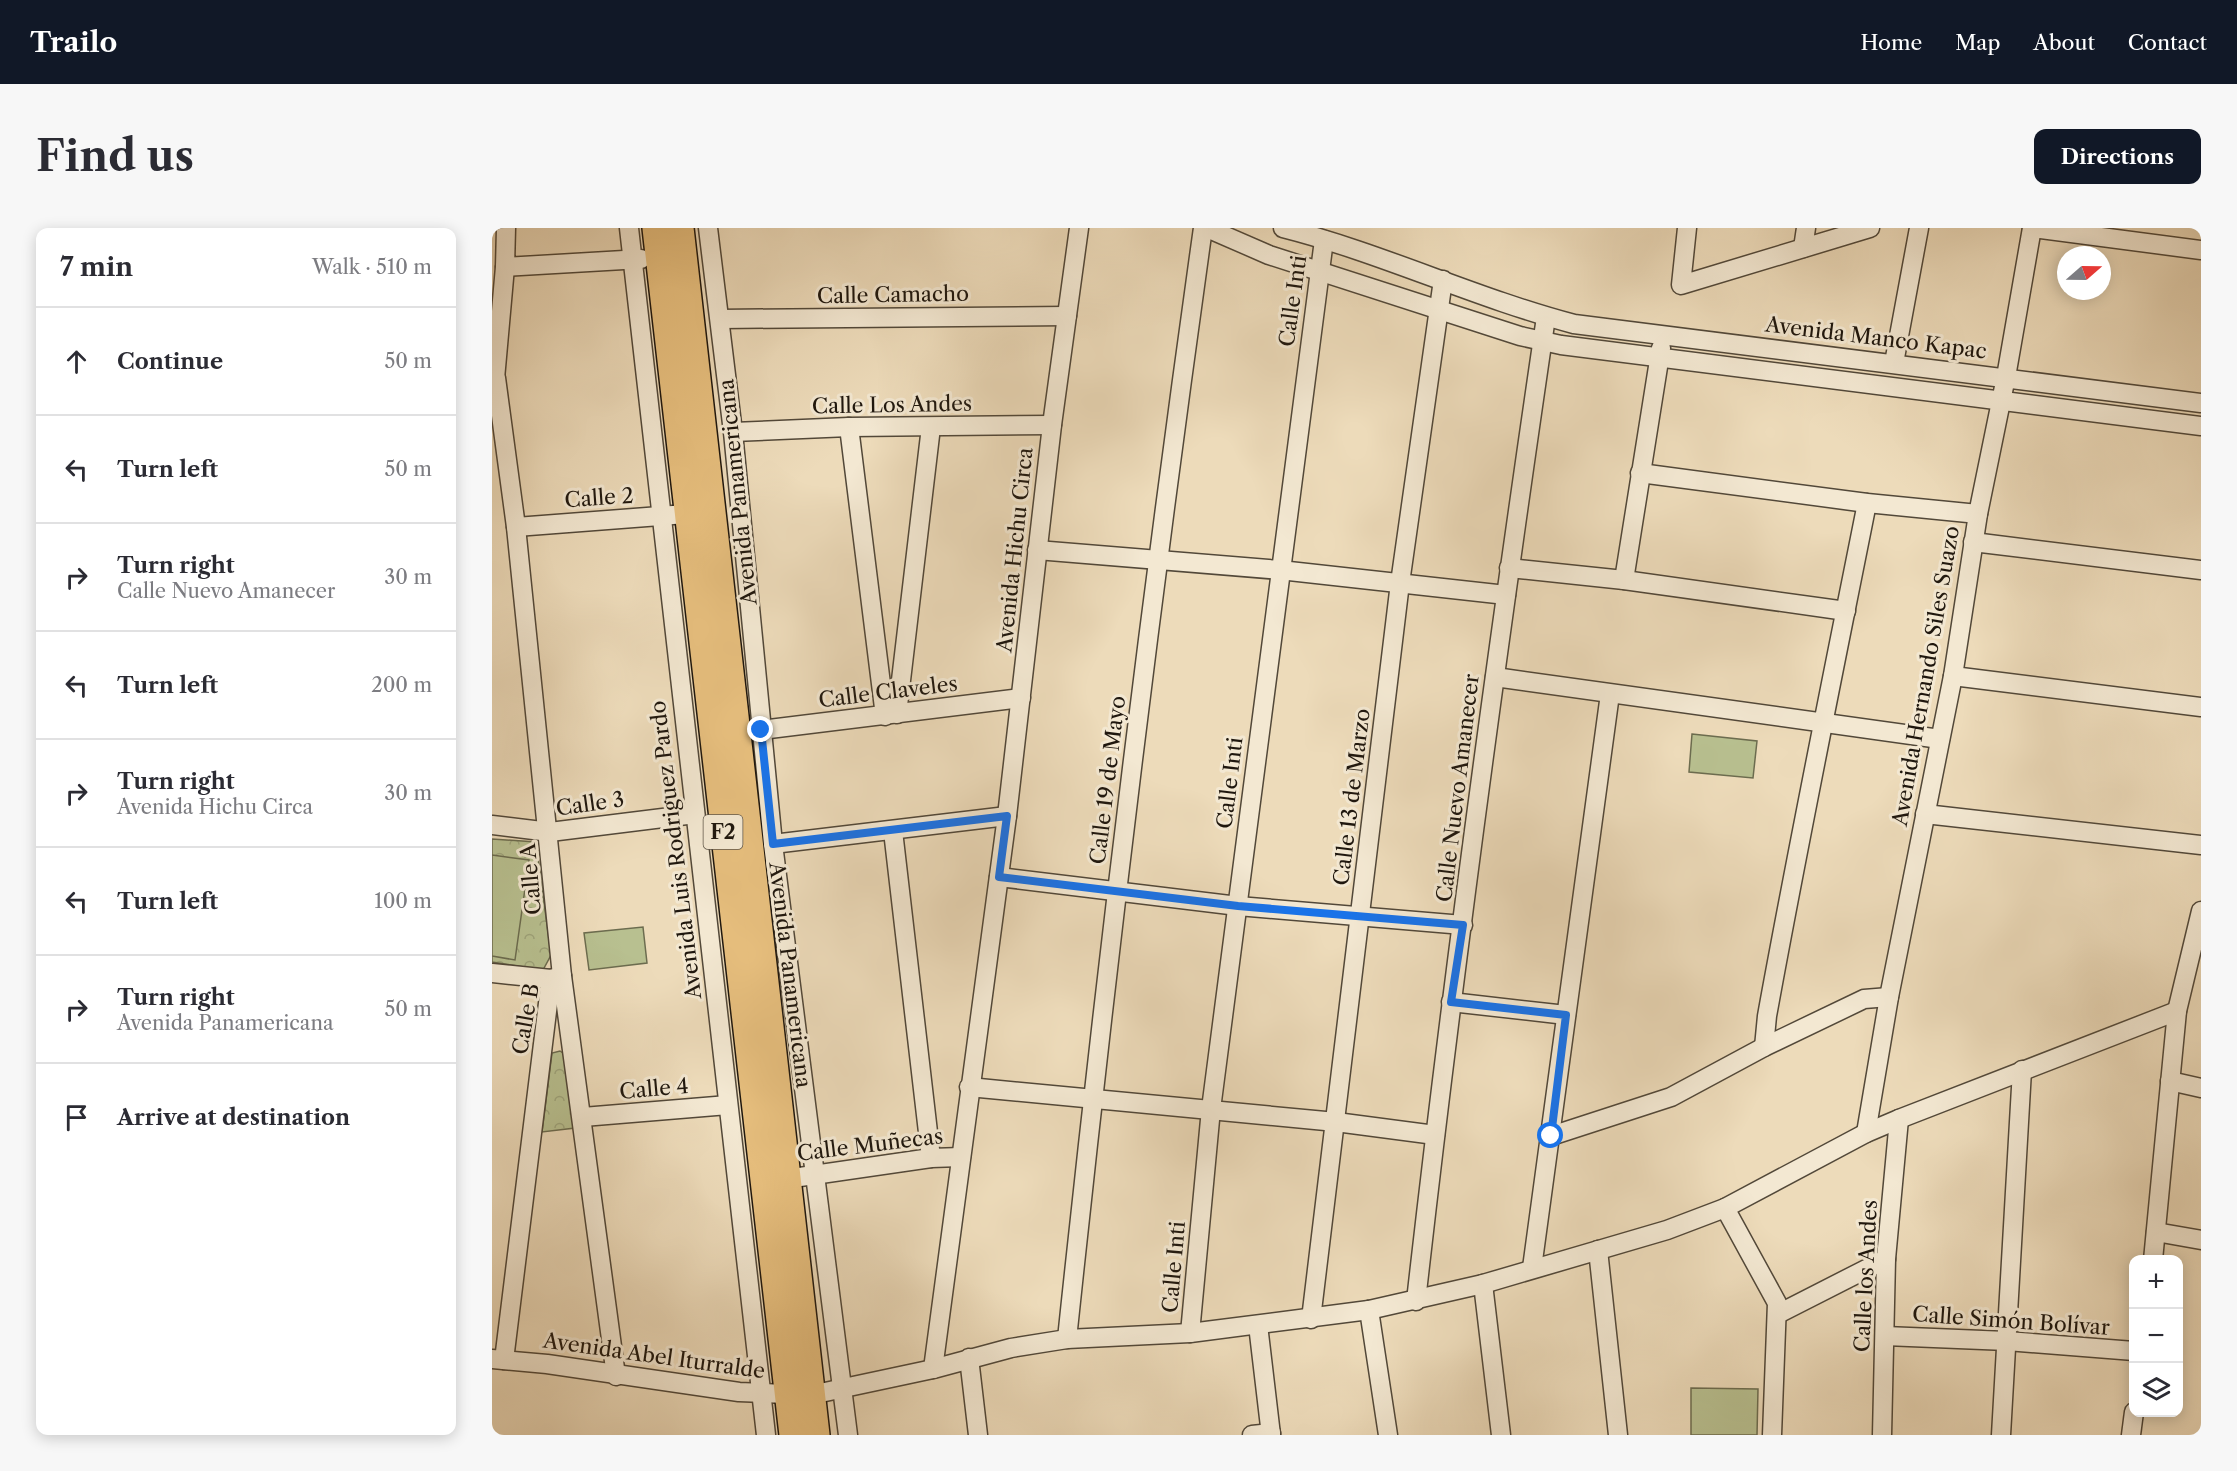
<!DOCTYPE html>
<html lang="en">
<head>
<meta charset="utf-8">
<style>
	:root { --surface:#fff; --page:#f7f7f7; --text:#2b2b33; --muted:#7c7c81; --line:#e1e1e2; --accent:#111827 }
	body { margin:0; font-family:"Libre Caslon Text",serif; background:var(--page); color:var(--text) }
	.controls { position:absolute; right:18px; bottom:18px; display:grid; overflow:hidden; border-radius:12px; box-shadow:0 3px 15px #0003 }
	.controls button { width:54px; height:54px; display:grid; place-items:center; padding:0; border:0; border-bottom:2px solid var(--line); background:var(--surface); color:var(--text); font:30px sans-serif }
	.compass { position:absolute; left:1565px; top:18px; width:54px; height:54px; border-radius:50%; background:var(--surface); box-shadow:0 3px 15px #0003; rotate:70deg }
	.stop { position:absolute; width:18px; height:18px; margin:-14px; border:4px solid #1a73e8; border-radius:50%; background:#fff }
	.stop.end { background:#1a73e8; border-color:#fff; box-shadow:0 2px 6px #0008 }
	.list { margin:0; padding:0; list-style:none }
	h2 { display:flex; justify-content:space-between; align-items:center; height:78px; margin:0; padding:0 24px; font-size:26px }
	h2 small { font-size:20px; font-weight:400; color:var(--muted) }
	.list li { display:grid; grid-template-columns:39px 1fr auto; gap:18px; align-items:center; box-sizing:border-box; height:108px; padding:0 24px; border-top:2px solid var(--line) }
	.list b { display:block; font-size:22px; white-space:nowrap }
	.list p { margin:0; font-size:20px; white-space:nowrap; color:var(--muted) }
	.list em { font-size:20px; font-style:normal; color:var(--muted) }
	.icon { flex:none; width:33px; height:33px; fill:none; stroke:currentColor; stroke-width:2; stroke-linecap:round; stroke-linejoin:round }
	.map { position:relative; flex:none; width:1709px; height:1207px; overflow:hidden; border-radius:12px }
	header { display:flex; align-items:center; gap:36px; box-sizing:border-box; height:84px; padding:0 30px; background:var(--accent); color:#fff }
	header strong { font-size:28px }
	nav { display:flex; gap:33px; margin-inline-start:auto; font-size:21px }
	.intro { display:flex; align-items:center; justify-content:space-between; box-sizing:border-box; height:144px; padding:0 36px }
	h1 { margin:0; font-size:42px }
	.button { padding:15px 27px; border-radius:12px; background:var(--accent); color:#fff; font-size:21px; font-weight:700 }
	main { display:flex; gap:36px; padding:0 36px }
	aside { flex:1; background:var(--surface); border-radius:12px; box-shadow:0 3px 15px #0003 }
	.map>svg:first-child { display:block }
	.park { fill:url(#park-crowns); stroke:#6c6c4f; stroke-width:1.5 }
	.pitch { fill:#b8c090; stroke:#6c6c4f; stroke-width:1.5 }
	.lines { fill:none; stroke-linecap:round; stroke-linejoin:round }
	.minor-casing { stroke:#524839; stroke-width:21 }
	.highway-casing { stroke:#1f170e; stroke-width:30 }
	.minor { stroke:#f3e8d2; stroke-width:18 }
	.highway { stroke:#e6be7d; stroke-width:27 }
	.route { stroke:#1a73e8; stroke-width:8 }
	.labels { text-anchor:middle; stroke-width:6; stroke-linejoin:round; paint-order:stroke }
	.shield { fill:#f3e8d2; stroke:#5f5649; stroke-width:1.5 }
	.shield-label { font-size:20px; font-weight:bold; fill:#1f170e }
	.street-label { font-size:21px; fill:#1f170e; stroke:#f3e8d2 }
</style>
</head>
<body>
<header>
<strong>Trailo</strong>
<nav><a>Home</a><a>Map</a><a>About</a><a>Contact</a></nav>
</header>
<div class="intro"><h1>Find us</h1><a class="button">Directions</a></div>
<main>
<aside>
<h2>7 min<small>Walk · 510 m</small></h2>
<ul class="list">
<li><svg class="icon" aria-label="ahead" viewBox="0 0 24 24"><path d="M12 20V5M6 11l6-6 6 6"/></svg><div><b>Continue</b></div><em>50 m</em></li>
<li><svg class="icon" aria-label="left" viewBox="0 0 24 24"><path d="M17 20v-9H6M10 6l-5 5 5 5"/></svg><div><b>Turn left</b></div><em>50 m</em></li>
<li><svg class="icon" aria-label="right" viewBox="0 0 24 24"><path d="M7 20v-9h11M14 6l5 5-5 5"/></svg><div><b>Turn right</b><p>Calle Nuevo Amanecer</p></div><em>30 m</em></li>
<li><svg class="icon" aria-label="left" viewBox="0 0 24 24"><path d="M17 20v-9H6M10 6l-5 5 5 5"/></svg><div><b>Turn left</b></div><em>200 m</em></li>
<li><svg class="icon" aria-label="right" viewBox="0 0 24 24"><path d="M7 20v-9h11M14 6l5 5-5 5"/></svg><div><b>Turn right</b><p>Avenida Hichu Circa</p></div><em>30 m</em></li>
<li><svg class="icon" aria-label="left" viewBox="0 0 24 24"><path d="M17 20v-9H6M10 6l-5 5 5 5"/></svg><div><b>Turn left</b></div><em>100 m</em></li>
<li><svg class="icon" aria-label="right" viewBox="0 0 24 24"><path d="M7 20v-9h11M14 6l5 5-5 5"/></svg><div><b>Turn right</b><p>Avenida Panamericana</p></div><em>50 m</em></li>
<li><svg class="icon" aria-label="arrive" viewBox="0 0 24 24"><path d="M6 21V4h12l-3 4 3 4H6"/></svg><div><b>Arrive at destination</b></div></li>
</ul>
</aside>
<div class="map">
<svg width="1709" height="1207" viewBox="0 0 1709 1207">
	<defs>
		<pattern id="park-crowns" width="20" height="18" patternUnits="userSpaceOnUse" patternTransform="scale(1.5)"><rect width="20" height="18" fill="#b8c090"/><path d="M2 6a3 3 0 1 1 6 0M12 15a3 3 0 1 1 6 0" fill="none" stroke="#9ea47b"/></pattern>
	</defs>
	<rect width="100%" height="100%" fill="#eddbba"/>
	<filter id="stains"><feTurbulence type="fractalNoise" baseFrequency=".00333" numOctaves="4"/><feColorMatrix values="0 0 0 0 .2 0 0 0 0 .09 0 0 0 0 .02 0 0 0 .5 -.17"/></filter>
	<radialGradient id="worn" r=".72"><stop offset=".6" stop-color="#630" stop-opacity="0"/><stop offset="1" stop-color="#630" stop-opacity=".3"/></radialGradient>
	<!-- park -->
	<g class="park">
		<polygon points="0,611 44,614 59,727 51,742 0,734"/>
		<polygon points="68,823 74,827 83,900 50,904 60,825"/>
	</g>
	<!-- pitch -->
	<g class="pitch">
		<polygon points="1200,506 1265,513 1261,550 1197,544"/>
		<polygon points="0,627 37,632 23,732 0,728"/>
		<polygon points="151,699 155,735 97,742 92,705"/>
		<polygon points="1199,1160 1266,1161 1265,1207 1199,1207"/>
	</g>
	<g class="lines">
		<!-- minor casing -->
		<g class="minor-casing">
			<g id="minor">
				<polyline points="14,0 13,39 149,31"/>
				<polyline points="137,0 274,1207"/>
				<polyline points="216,0 241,204 281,616 356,1207"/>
				<polyline points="715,0 777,27 1028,108 1069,117 1709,198"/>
				<path d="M791,0C890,25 983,70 1082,96L1709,175"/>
				<polyline points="1195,0 1189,57 1378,0"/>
				<polyline points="1540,0 1709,22"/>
				<polyline points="1311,20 1314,0"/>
				<polyline points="228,91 575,88"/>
				<polyline points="1402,135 1427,0"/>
				<polyline points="4,150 24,299 70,748 124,1148"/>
				<polyline points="2,162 13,39"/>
				<polyline points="357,199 393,488"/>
				<polyline points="241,204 357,199 560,197"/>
				<polyline points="1148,245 1375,275 1486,286"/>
				<polyline points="24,299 194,286"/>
				<polyline points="1481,314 1709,342"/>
				<polyline points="545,322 788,342 1014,367"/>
				<polyline points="1017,340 1132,352 1354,383"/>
				<polyline points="1132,352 1169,120"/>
				<polyline points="1461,448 1709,479"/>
				<polyline points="1003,449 1448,511"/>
				<polyline points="405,486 439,199"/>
				<polyline points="269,502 529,470"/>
				<polyline points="1433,586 1709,617"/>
				<polyline points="0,597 58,604 203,586"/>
				<polyline points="401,603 439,930"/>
				<polyline points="281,616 515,588"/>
				<polyline points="507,649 746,678 971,697"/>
				<polyline points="0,745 59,751"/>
				<polyline points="959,774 1074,787"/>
				<path d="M1272,819L1275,788C1306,617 1341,446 1375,275"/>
				<polyline points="1678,853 1709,860"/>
				<polyline points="477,859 844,894 943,907"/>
				<polyline points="91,889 236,877"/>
				<polyline points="1374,905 1397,769 1461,448 1486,286 1514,149 1540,0"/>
				<polyline points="1059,908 1179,869 1272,819 1372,771 1397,769"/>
				<polyline points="294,951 439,930 469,929"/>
				<polyline points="1233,980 1285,1075 1280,1207"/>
				<polyline points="1664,1004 1709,1012"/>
				<polyline points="1106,1022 1126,1207"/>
				<polyline points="1661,1032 1685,783 1709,683"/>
				<polyline points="1040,1040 1118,466"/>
				<polyline points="991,1056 1009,1207"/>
				<path d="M924,1073C961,744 1006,416 1054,89"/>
				<polyline points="877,1082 896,1207"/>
				<polyline points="1286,1086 1394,1031"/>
				<polyline points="819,1091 908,355 951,52"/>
				<polyline points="766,1097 779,1207"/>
				<polyline points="698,1105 719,881 832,12"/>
				<polyline points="1393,1108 1515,1113 1642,1123"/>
				<path d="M575,1111C614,740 659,370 711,0"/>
				<polyline points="477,1130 486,1207"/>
				<polyline points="0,1131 55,1136 247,1164 319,1167 441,1141 519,1120 575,1111 698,1105 877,1082 991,1056 1175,1002 1233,980 1374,905 1407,891 1685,783"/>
				<polyline points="12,1132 59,751 70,748"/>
				<polyline points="441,1141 515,588 560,197 587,0"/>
				<polyline points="760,1207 779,1205"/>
				<polyline points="1390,1207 1394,1031 1407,891"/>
				<polyline points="1509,1207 1530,842"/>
				<polyline points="1639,1207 1642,1184"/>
			</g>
		</g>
		<!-- highway casing -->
		<g class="highway-casing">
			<g id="highway">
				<polyline points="164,0 301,1207"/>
				<polyline points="188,0 324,1207"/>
			</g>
		</g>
		<!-- minor -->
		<use href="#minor" class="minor"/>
		<!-- highway -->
		<use href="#highway" class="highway"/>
	</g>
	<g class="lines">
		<!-- route -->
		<polyline class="route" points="269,502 281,616 515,588 507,649 746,678 971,697 959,774 1074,787 1059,908"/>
	</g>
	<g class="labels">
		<!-- shield labels -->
		<rect class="shield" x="211.5" y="587" width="39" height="34" rx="4.5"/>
		<g class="shield-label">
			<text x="231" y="611">F2</text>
		</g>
		<!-- street labels -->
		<g class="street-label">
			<text transform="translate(401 67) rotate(-1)" y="7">Calle Camacho</text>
			<text transform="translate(801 73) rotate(-82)" y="7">Calle Inti</text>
			<text transform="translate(1384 110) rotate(7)" y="7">Avenida Manco Kapac</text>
			<text transform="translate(400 177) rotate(-1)" y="7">Calle Los Andes</text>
			<text transform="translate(246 264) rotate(-96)" y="7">Avenida Panamericana</text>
			<text transform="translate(107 270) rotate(-4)" y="7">Calle 2</text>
			<text transform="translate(523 322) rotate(-84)" y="7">Avenida Hichu Circa</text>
			<text transform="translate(1434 448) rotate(-80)" y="7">Avenida Hernando Siles Suazo</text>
			<text transform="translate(396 464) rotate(-7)" y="7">Calle Claveles</text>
			<text transform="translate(616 552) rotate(-83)" y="7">Calle 19 de Mayo</text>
			<text transform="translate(738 555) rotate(-83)" y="7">Calle Inti</text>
			<text transform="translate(966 560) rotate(-83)" y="7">Calle Nuevo Amanecer</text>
			<text transform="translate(860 569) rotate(-83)" y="7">Calle 13 de Marzo</text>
			<text transform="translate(98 576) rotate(-8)" y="7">Calle 3</text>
			<text transform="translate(184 622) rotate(-97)" y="7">Avenida Luis Rodriguez Pardo</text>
			<text transform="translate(39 651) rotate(-95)" y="7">Calle A</text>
			<text transform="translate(298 747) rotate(83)" y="7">Avenida Panamericana</text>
			<text transform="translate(34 791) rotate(-80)" y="7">Calle B</text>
			<text transform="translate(162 861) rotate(-5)" y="7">Calle 4</text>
			<text transform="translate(378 917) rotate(-7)" y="7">Calle Muñecas</text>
			<text transform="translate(682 1039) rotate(-85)" y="7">Calle Inti</text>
			<text transform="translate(1374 1048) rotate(-87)" y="7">Calle los Andes</text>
			<text transform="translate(1519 1093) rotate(4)" y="7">Calle Simón Bolívar</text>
			<text transform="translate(162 1128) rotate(8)" y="7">Avenida Abel Iturralde</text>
		</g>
	</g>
	<rect width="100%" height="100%" filter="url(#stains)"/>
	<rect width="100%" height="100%" fill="url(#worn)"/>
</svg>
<div class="controls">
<button>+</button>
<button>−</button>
<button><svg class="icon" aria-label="layers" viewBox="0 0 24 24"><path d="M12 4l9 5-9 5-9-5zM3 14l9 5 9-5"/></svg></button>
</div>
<svg class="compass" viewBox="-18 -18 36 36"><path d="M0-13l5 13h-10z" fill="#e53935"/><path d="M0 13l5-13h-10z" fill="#7c7c81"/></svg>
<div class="stop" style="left:1059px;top:908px"></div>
<div class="stop end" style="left:269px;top:502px"></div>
</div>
</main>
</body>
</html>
